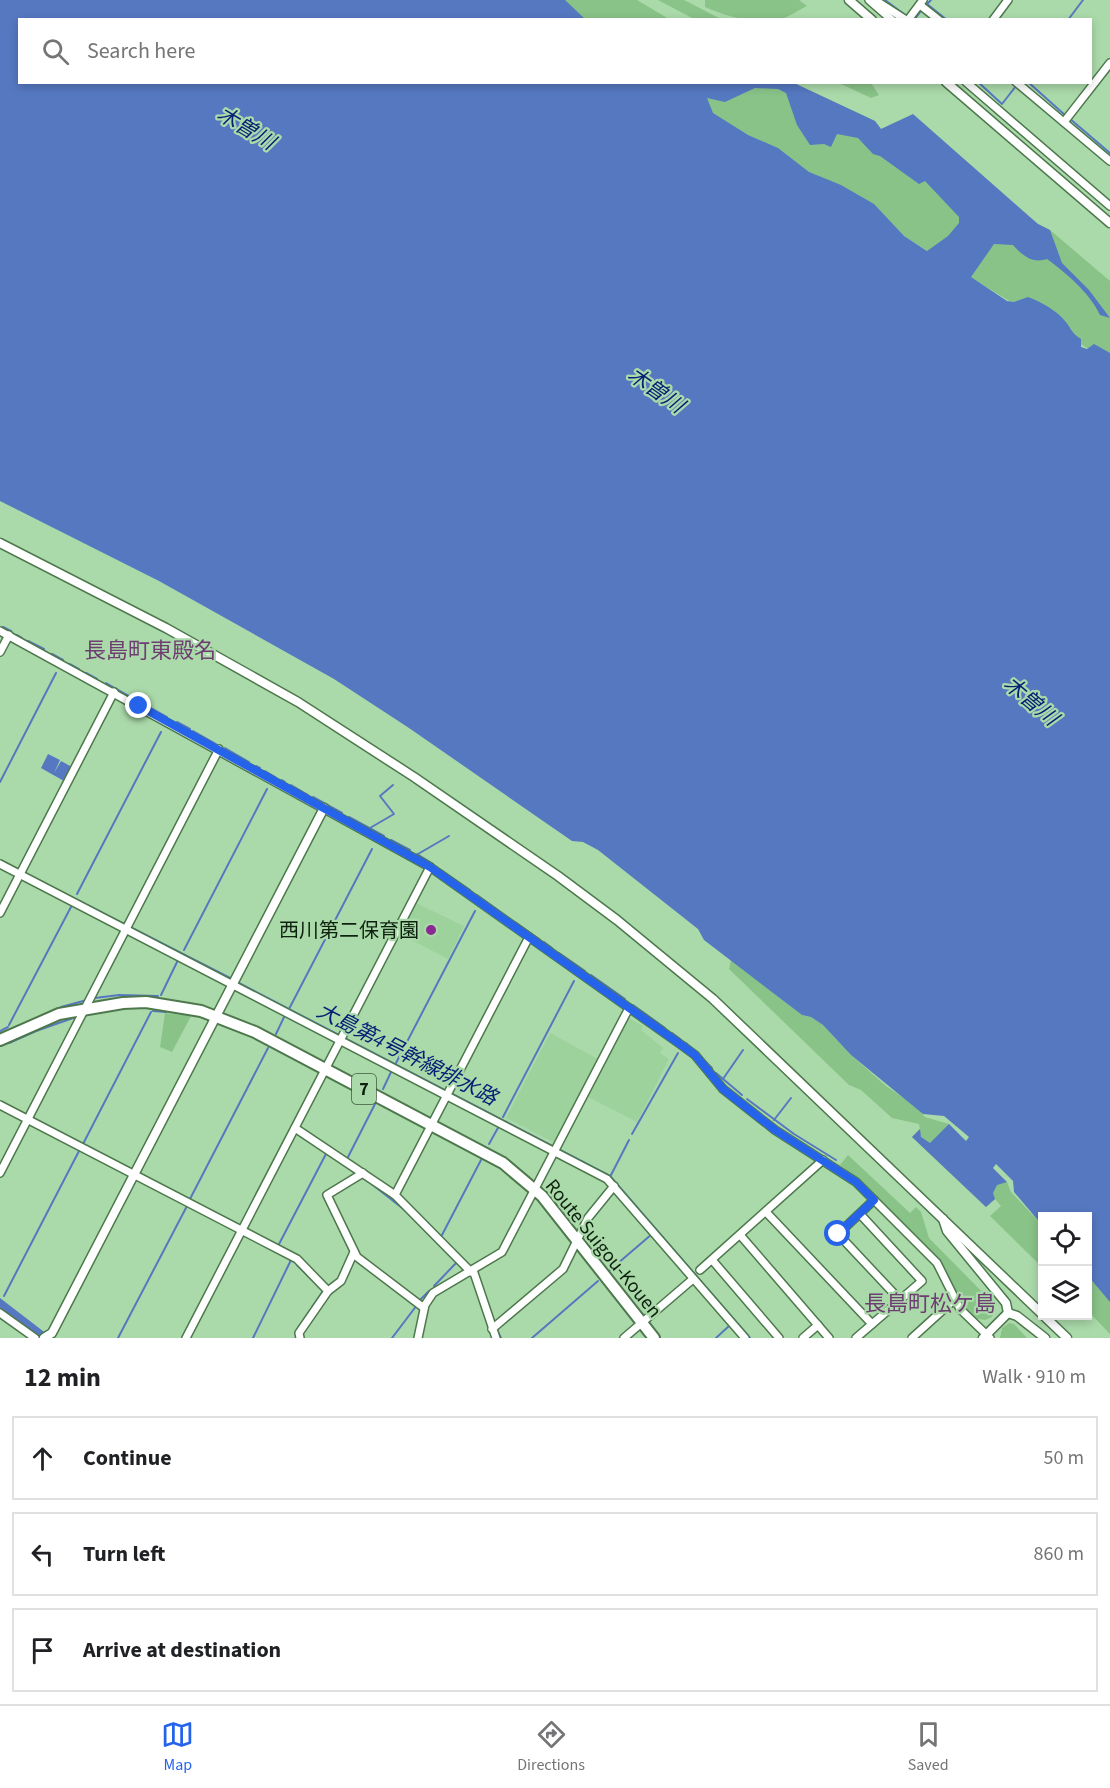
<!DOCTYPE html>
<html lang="en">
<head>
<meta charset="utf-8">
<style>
	:root { --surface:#fff; --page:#f6f6f6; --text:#202124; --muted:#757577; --line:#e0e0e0; --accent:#2563eb }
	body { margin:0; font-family:"Source Sans 3","Noto Sans JP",sans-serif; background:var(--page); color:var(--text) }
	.controls { position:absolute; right:18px; bottom:18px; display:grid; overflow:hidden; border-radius:0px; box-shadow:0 3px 9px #0003 }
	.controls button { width:54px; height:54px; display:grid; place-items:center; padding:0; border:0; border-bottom:2px solid var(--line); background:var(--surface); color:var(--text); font:30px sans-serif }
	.stop { position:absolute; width:18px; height:18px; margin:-14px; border:4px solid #2563eb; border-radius:50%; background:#fff }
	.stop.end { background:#2563eb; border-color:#fff; box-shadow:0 2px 6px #0008 }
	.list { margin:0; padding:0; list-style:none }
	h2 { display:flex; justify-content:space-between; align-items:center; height:78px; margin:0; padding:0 24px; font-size:26px }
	h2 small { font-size:20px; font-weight:400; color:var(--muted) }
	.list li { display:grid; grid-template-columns:39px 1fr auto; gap:18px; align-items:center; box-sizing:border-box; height:84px; margin:0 12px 12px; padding:0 12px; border:2px solid var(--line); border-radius:0px }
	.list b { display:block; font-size:22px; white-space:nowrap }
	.list em { font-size:20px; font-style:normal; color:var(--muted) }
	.icon { flex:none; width:33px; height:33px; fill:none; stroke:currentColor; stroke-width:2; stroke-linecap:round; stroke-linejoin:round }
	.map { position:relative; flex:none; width:1110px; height:1338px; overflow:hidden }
	.search { position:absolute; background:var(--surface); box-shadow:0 3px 9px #0003; left:18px; right:18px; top:18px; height:66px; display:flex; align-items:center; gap:15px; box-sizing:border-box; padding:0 21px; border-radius:0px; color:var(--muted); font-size:22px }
	.sheet { height:366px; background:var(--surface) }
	nav { display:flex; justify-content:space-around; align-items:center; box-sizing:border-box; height:84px; border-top:2px solid var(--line); background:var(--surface); font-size:16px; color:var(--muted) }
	nav a { display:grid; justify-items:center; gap:3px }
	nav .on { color:var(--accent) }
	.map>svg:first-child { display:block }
	.built { fill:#9dd29c }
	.green { fill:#89c388 }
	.water { fill:#5678c1; fill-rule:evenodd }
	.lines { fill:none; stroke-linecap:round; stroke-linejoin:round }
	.stream { stroke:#5678c1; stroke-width:2 }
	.minor-casing { stroke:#4d784d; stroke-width:10 }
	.tertiary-casing { stroke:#4d784d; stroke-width:11 }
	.primary-casing { stroke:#4d784d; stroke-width:14 }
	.minor { stroke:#fff; stroke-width:7 }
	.tertiary { stroke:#fff; stroke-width:8 }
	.primary { stroke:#fff; stroke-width:10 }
	.route { stroke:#2563eb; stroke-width:8 }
	.poi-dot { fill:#892992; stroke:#abdaaa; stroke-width:2 }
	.labels { text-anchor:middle; stroke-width:4.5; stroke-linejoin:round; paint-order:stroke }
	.shield { fill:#abdaaa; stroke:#3e583e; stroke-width:1.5 }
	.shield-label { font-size:18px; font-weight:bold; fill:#0f210f }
	.poi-label { font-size:20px; fill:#0f210f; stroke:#abdaaa; text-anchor:end }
	.street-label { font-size:20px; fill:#0f210f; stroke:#abdaaa }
	.water-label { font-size:21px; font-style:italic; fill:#041f76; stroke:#abdaaa }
	.quarter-label { font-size:22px; fill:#6e3e72; stroke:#abdaaa }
</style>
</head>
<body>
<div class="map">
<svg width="1110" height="1338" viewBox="0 0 1110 1338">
	<rect width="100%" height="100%" fill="#abdaaa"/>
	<!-- built -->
	<g class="built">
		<polygon points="414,902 464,926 448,959 398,933"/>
		<polygon points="627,1017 643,1026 641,1030 663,1048 660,1053 669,1059 637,1122 588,1097"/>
		<polygon points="550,1033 598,1059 555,1143 506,1118"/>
	</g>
	<!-- green -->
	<g class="green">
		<polygon points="561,0 637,0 669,19 585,19"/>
		<polygon points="658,0 684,0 719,18 694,19"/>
		<path d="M705,0H799L807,6C799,10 790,16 782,19C760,26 724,16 705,7Z"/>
		<polygon points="794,83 875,121 881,129 905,118 971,211 936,256 670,93"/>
		<polygon points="839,83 871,83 879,95 871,98"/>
		<polygon points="1038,224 1050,230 1110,281 1110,362 965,274 978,247"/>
		<polygon points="731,960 802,1015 811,1017 823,1025 851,1055 886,1086 916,1106 925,1117 949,1124 962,1138 959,1143 1007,1182 1011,1192 1042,1225 1042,1267 990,1216 1001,1206 995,1199 986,1207 912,1137 920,1129 919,1124 892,1118 861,1090 849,1085 729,969"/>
		<polygon points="165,1013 191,1016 172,1052 160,1047"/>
		<polygon points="848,1155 910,1213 916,1207 921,1212 929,1238 996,1306 992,1317 985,1320 973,1318 961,1303 941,1262 859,1179 840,1165"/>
		<polygon points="1088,1276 1110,1301 1110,1334 1088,1311"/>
		<polygon points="1009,1323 1014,1324 1027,1338 1000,1338 1002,1328"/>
	</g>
	<!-- water -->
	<g class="water">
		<path d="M0,0H565L585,19L20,20V82L794,83L875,121L881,129L913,114L1038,224L1050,230L1062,263L1089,290L1110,318L1100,315C1089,292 1067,274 1047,259C1032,264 1022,255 1013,245L994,244L971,277L1007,301L1014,302L1028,297C1041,302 1056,310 1065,321C1071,328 1072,334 1081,339V347L1087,349L1094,344L1110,353V1302L1088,1276V1216H1042V1225L1014,1192L1013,1181L996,1164L993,1168L1007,1182L997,1185L993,1193L995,1199L986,1207L912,1137L920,1129L921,1137L930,1143L949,1124L966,1141L969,1137L944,1116L923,1114L851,1055L823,1025L811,1017L802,1015L704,940L698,929L598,850L583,842L572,841L409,728L334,679L159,581L0,501ZM755,88L778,89L786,93L797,125L810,145L824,144L831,147L837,134L858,138L873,154L880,156L919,184L925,181L959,217V223L948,236L927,251L904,236L874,204L841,185L809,172L778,148L748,135L713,113L707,98L725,102Z"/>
		<polygon points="48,754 60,760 54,773 61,761 72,767 64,781 41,768"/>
		<polygon points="0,1298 52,1338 40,1338 0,1308"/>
	</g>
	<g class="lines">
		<!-- stream -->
		<g class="stream">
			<polyline points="885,0 905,15"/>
			<polyline points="931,0 927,4 947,20"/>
			<polyline points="914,20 921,11"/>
			<polyline points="1068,20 1083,0"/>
			<polyline points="978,82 1002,104 1016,86"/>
			<polyline points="1028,82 1066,116"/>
			<polyline points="1069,118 1110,153"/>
			<polyline points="3,627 11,631"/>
			<polyline points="17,635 22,638"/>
			<polyline points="28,641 44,649"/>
			<polyline points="52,654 63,660"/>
			<polyline points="70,664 79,669"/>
			<polyline points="86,673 97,679"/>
			<polyline points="106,683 136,700"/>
			<polyline points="144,704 167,717"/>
			<polyline points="177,722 190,729"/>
			<polyline points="193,731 216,744"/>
			<polyline points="225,748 249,762"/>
			<polyline points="256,766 260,768"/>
			<polyline points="265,771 275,777"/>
			<polyline points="282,780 285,782"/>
			<polyline points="0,782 56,673"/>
			<polyline points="291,785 308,795"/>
			<polyline points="313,797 342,813"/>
			<polyline points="349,817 384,836"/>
			<polyline points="370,828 394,814 380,796 393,785"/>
			<polyline points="391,840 410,850"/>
			<polyline points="417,854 433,864"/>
			<polyline points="418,854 449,836"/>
			<polyline points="0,860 19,870"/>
			<polyline points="441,870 470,890"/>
			<polyline points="24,873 40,881"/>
			<polyline points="77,894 161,732"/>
			<polyline points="477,895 510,919"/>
			<polyline points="77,900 232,979"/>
			<polyline points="515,922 539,939"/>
			<polyline points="544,942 552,948"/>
			<polyline points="184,950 267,789"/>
			<polyline points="559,953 585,971"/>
			<polyline points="591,975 625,999"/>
			<polyline points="237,982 610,1176 750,1338"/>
			<polyline points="161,995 178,960"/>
			<polyline points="95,998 119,995 158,996"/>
			<polyline points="633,1005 665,1028"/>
			<polyline points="61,1007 87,1000"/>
			<polyline points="289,1009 372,849"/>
			<polyline points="153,1011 166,1012"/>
			<polyline points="9,1025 72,905"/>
			<polyline points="0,1031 8,1027"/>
			<polyline points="672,1033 680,1039"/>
			<polyline points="276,1034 285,1015"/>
			<polyline points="9,1043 36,1031 76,1017"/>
			<polyline points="686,1043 712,1068"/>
			<polyline points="396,1063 475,911"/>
			<polyline points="716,1073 742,1095"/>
			<polyline points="723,1079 743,1050"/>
			<polyline points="383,1089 392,1070"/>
			<polyline points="747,1099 794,1134 836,1160"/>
			<polyline points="503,1117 574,981"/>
			<polyline points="774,1120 791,1098"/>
			<polyline points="632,1134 678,1053"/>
			<polyline points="83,1144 151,1012"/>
			<polyline points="489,1144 499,1126"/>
			<polyline points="347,1159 375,1104"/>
			<polyline points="611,1175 629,1140"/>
			<polyline points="364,1178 406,1211"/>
			<polyline points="190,1199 268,1048"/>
			<polyline points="409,1214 417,1222"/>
			<polyline points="442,1235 481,1160"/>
			<polyline points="278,1246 327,1152"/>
			<polyline points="297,1265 323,1291 312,1307"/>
			<polyline points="610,1270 652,1234"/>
			<polyline points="434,1286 457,1262"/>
			<polyline points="4,1296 79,1151"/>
			<polyline points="420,1300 429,1291"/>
			<polyline points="497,1330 501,1338"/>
			<polyline points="296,1331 310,1310"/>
			<polyline points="118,1338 187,1206"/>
			<polyline points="253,1338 291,1260"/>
			<polyline points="392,1338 417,1305"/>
			<polyline points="532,1338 598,1281"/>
			<polyline points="716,1338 730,1325"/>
		</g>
		<!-- minor casing -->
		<g class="minor-casing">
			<g id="minor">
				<polyline points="869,0 892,20"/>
				<polyline points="875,0 906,20"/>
				<polyline points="920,5 939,20"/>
				<polyline points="908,20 923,0"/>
				<polyline points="993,20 1008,0"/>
				<polyline points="966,82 1110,206"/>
				<polyline points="1016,82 1110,161"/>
				<polyline points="1064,122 1110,63"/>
				<polyline points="0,631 430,867 680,1044 695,1055 723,1089 775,1130 856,1182 937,1263 960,1309 990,1338"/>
				<polyline points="0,652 9,635"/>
				<polyline points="0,864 607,1179 745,1338"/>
				<polyline points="0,913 114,692"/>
				<polyline points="0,1105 297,1259 328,1291 299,1333 300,1338"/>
				<polyline points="295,1128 395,1195 471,1272"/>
				<polyline points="0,1173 219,749"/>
				<polyline points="363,1173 327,1195 357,1257 424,1308"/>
				<polyline points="395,1195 529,937"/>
				<polyline points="874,1200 838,1234 900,1300"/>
				<polyline points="767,1213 872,1324"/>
				<polyline points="741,1236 829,1338"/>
				<polyline points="713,1261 779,1338"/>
				<polyline points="473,1270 496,1338"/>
				<polyline points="700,1270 823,1160"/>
				<polyline points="328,1291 341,1281 354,1252"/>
				<polyline points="0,1313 35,1338"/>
				<polyline points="492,1329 563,1269 588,1218 614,1186"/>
				<polyline points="186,1338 430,867"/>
				<polyline points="418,1338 425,1305 433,1293 502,1252 629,1008"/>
				<polyline points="624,1338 693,1279"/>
				<polyline points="803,1338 818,1325"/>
				<polyline points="856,1338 922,1281 860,1214"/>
				<polyline points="912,1338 955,1299"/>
			</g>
		</g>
		<!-- tertiary casing -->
		<g class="tertiary-casing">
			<g id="tertiary">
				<polyline points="849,0 872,20"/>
				<polyline points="946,82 1110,223"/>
				<polyline points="0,543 166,628 298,702 414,777 558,876 617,920 713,999 1042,1314"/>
				<polyline points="943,1219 947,1231 1006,1303 1008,1313"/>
				<polyline points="1008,1313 1017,1316 1045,1338"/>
				<polyline points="1044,1316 1067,1338"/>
				<polyline points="44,1338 52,1333 324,808"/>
				<polyline points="983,1338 1008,1313"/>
			</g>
		</g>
		<!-- primary casing -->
		<g class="primary-casing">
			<polyline id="primary" points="0,1040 59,1014 123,1003 146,1002 201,1011 255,1032 503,1163 542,1196 654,1338"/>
		</g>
		<!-- minor -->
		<use href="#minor" class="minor"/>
		<!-- tertiary -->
		<use href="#tertiary" class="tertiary"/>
		<!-- primary -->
		<use href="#primary" class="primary"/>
	</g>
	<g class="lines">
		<!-- route -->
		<polyline class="route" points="139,706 430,867 680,1044 695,1055 723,1089 775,1130 856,1182 874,1200 838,1234"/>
	</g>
	<!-- markers -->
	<circle class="poi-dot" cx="431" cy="930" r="6"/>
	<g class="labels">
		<!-- shield labels -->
		<rect class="shield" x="352" y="1074" width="24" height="30" rx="4.5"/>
		<g class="shield-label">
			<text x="364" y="1095">7</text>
		</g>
		<!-- poi labels -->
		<g class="poi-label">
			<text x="419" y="937">西川第二保育園</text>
		</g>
		<!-- street labels -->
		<g class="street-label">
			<text transform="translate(604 1248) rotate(51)" y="7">Route Suigou-Kouen</text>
		</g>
		<!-- water labels -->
		<g class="water-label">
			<text transform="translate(246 128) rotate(31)" y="7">木曽川</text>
			<text transform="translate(656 390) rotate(35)" y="7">木曽川</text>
			<text transform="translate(1031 701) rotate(40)" y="7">木曽川</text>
			<text transform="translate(407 1054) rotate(27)" y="7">大島第4号幹線排水路</text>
		</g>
		<!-- quarter labels -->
		<g class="quarter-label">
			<text x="150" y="658">長島町東殿名</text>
			<text x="930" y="1311">長島町松ケ島</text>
		</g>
	</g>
</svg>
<div class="controls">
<button><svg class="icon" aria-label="locate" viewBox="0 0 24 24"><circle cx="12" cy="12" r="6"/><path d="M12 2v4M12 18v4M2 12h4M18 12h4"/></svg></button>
<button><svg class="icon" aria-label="layers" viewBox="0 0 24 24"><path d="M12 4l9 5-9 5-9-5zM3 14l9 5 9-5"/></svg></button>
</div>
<div class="stop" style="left:838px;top:1234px"></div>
<div class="stop end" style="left:139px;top:706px"></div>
<div class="search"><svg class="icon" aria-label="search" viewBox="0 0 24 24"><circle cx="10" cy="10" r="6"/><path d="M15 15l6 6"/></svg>Search here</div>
</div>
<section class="sheet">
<h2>12 min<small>Walk · 910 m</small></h2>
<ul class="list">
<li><svg class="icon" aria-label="ahead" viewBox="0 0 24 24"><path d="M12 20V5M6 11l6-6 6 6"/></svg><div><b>Continue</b></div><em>50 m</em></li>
<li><svg class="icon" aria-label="left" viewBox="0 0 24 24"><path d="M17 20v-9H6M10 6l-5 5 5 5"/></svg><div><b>Turn left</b></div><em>860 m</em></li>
<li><svg class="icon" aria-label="arrive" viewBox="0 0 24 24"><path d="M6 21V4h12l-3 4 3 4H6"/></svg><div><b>Arrive at destination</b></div></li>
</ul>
</section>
<nav>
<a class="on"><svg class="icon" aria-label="map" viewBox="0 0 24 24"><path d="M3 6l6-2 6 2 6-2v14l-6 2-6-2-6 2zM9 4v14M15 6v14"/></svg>Map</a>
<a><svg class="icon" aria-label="directions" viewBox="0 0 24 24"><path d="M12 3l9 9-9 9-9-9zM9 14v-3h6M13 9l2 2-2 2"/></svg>Directions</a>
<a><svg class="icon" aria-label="saved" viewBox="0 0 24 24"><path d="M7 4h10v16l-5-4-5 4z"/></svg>Saved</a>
</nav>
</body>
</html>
